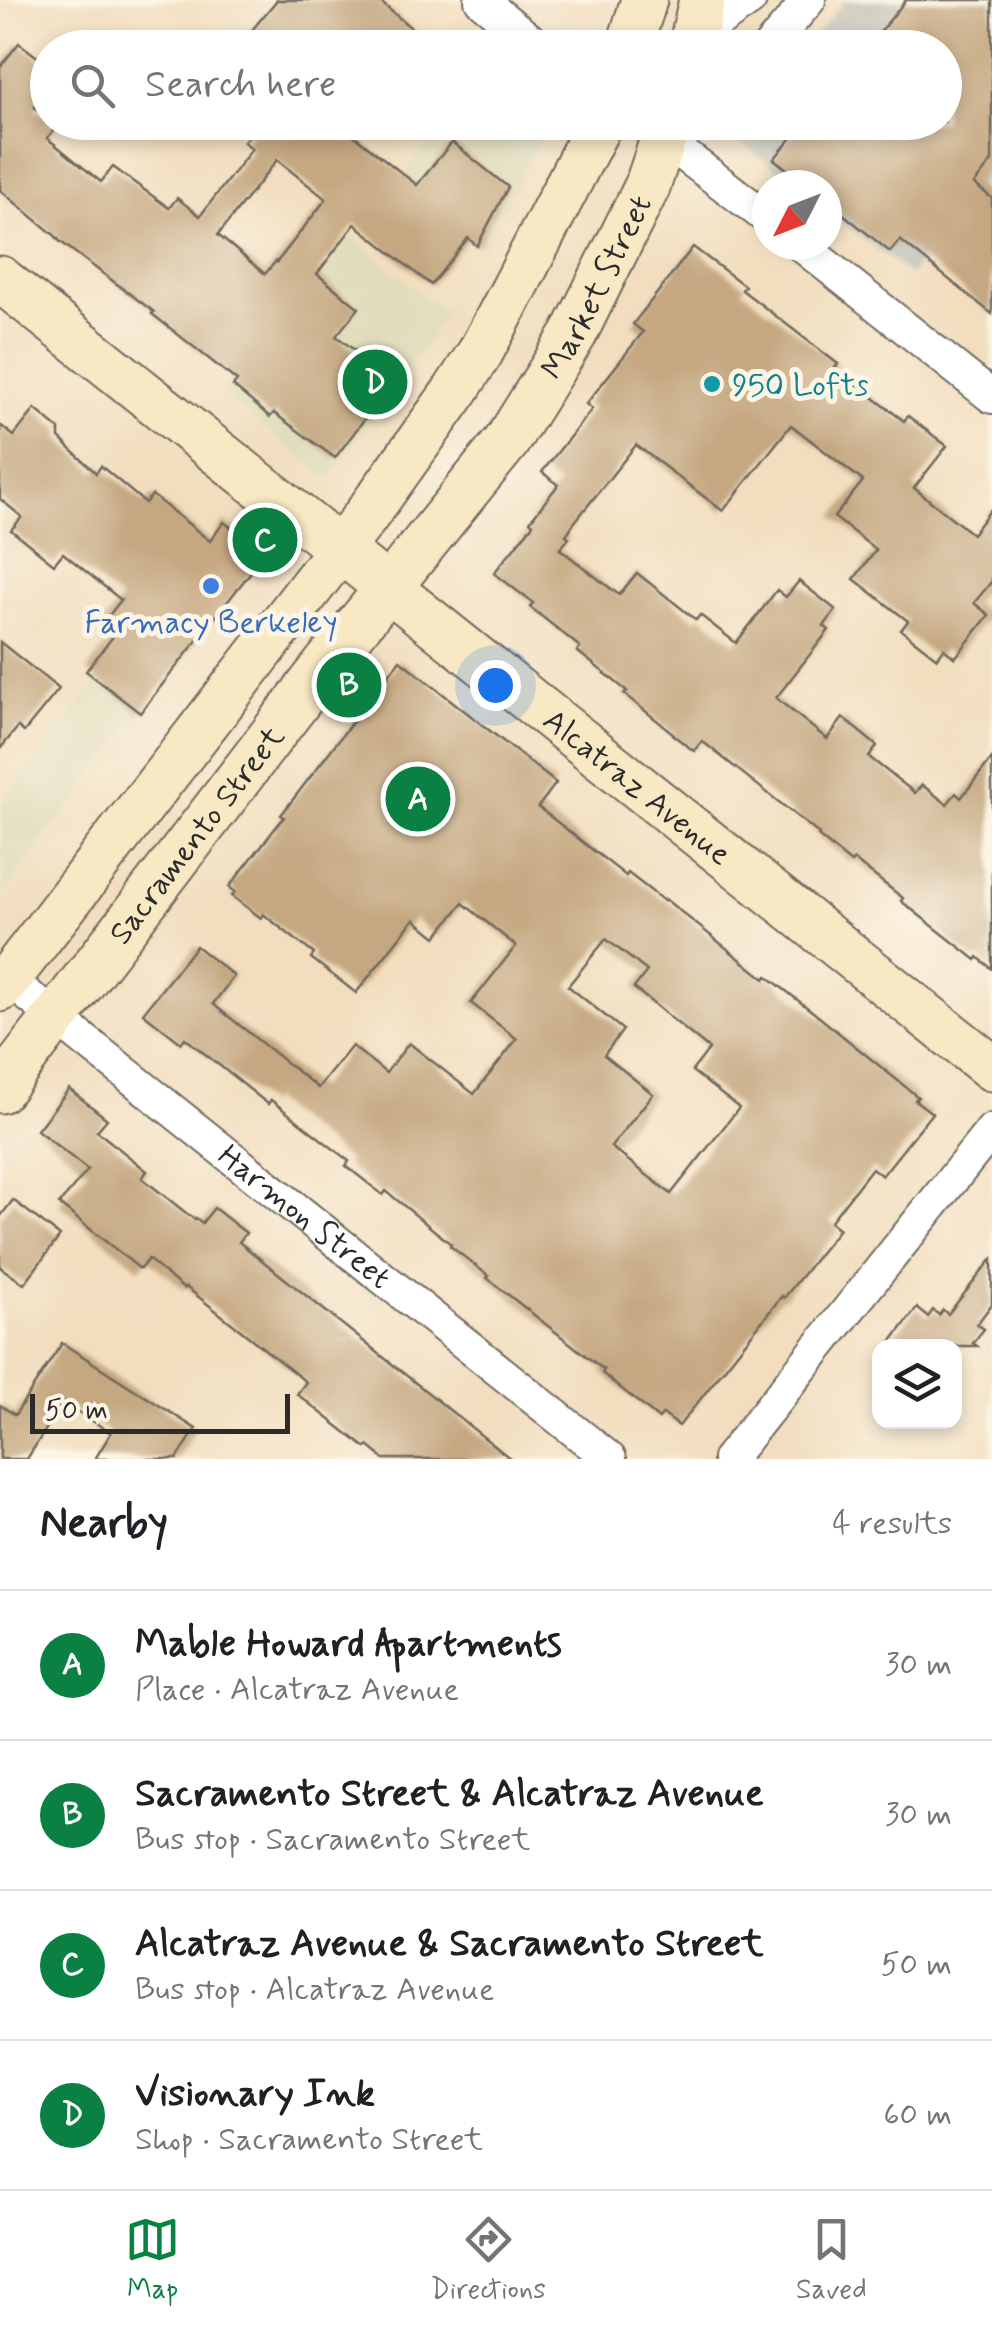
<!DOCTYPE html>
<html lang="en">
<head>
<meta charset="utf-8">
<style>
	:root { --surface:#fff; --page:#f6f6f6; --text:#202124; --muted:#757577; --line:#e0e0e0; --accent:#0b8043 }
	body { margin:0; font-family:Mynerve,sans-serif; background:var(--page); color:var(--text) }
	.controls { position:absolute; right:30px; bottom:30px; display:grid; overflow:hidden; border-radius:20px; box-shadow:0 5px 15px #0003 }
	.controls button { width:90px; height:90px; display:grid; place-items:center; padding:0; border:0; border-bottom:2px solid var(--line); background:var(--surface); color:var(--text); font:50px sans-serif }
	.compass { position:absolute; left:752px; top:170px; width:90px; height:90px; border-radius:50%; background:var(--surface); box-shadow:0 5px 15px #0003; rotate:228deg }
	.scale { position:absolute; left:30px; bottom:25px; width:260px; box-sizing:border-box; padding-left:10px; border:5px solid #2b2b2b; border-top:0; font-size:28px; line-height:35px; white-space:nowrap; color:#2b2b2b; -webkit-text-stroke:8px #fcf5e5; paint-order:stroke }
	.you { position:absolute; left:495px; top:685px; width:35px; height:35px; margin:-25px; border:8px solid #fff; border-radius:50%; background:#1a73e8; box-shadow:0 0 0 15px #1a73e833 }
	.badge { display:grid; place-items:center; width:65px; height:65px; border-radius:50%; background:var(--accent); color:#fff; font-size:32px; font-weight:700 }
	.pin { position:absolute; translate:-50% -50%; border:5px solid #fff; box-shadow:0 2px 10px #0006 }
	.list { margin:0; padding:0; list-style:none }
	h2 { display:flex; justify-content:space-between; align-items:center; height:130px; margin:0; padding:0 40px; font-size:42px }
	h2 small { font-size:32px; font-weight:400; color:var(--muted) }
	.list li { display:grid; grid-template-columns:65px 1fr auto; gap:30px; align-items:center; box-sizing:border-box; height:150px; padding:0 40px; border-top:2px solid var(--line) }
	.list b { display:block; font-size:38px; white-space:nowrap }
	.list p { margin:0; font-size:32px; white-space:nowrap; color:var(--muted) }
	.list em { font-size:32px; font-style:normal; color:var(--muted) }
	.icon { flex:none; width:55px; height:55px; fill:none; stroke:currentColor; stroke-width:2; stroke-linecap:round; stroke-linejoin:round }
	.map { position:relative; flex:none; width:992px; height:1459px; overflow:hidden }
	.search { position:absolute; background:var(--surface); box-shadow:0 5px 15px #0003; left:30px; right:30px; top:30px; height:110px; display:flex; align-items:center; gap:25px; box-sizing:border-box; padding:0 35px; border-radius:55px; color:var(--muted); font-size:38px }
	.sheet { height:730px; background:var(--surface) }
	nav { display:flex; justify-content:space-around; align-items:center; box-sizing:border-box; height:140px; border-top:2px solid var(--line); background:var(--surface); font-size:28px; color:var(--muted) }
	nav a { display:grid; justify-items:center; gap:5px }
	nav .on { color:var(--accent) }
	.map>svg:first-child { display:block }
	.built { fill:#e0dcbb }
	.industrial { fill:#c4c5b9 }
	.building { fill:#c5a781; fill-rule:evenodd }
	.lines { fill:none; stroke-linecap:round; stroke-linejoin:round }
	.street-casing { stroke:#716a5f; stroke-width:36 }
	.secondary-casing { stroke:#716a5f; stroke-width:49 }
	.street { stroke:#fff; stroke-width:32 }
	.secondary { stroke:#f8e8c3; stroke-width:45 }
	.culture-dot { fill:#0f9aa8; stroke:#fcf5e5; stroke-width:4 }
	.shop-dot { fill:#3f7fe0; stroke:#fcf5e5; stroke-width:4 }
	.labels { text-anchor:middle; stroke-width:10; stroke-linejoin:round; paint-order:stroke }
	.street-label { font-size:32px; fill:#2b2b2b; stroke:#fcf5e5 }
	.culture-label { font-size:32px; fill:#0d838f; stroke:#fcf5e5; text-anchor:start }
	.shop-label { font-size:32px; fill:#366cbe; stroke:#fcf5e5 }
</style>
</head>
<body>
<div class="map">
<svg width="992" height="1459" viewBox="0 0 992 1459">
	<rect width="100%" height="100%" fill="#fcf5e5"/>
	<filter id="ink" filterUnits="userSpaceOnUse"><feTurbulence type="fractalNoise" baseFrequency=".01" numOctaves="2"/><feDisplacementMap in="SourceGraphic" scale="20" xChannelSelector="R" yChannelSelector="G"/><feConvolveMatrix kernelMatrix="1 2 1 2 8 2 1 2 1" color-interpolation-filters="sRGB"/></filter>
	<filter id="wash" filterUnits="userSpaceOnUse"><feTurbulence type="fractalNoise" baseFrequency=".0048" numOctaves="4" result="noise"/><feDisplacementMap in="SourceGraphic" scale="40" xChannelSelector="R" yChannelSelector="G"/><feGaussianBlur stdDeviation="2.25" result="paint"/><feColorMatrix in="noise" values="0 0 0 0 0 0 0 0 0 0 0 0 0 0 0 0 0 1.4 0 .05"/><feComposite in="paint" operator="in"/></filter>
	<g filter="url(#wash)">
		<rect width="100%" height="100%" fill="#f2debf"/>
		<!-- built -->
		<g class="built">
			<polygon points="447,123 549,123 482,249 397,181"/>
			<polygon points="352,237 446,314 398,385 327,478 221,393"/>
			<polygon points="226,520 266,553 140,713 0,897 0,805"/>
		</g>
		<!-- industrial -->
		<polygon class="industrial" points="845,0 992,0 992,170 910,275 827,210 827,185 796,185 731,134 741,123 944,122 944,48 805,47"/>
		<g id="blocks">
			<!-- building -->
			<g class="building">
				<polygon points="277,0 378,0 435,48 237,48"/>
				<polygon points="906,0 992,0 992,161 974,184 992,198 992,314 900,240 890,252 827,201 827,185 807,185 774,159 805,122 944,122 944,48 867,48"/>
				<path d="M19,43L48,65V90L34,107L48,119V122L57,127L47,138L101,182L113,167L169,208L177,198L200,216L252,149L244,142L260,122H337L417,185L452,142L508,187L477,246L468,238L431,285L355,224L317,274L359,308L336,336L394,380L335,458L274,413L270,417L233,386L237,381L152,314L154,312L57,239L58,238L0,190V67ZM277,160L326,199L277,262L276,261L265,274L218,235Z"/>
				<polygon points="693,247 745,286 742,290 838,364 835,368 904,421 908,416 947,446 914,488 972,534 992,508 992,581 974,603 989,615 955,658 944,649 937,658 901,630 908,621 854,579 876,550 834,517 863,481 791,425 723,511 636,445 574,523 566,535 569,538 560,549 619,595 637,573 696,620 700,615 736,643 777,590 786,597 799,581 836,610 824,626 829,630 776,698 827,739 843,718 877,746 869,757 915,793 922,785 947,804 956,793 961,798 992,758 992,969 978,957 976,960 901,901 903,898 854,860 851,863 818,836 819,834 702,741 694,751 673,735 674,734 624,694 627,691 577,651 580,647 530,607 533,603 494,573 533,524 530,521 558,485 542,472 592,409 586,404 643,332 633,324"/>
				<polygon points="35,409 59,429 59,438 96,473 101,466 145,503 152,495 210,541 224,522 265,554 140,713 86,671 115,634 103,623 121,600 63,553 54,564 11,530 22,517 0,499 0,425 14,436"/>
				<polygon points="0,642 59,689 24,732 18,727 0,749"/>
				<path d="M400,660L556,783L538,807L626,876L628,873L664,901L665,899L765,979L767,976L813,1012L918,1097L915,1100L932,1113L882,1176L872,1168L830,1222L839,1229L784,1298L782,1296L679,1426L663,1414L659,1419L602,1373L604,1370L487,1278L489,1276L450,1246L451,1244L386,1191L383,1195L346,1166L349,1161L271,1100L268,1104L185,1038L181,1043L143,1013L196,946L234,976L213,1004L318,1088L352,1046L386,1073L409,1043L474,1094L517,1039L471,1003L516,946L463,903L436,937L414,919L356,993L311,958L314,954L263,914L261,918L232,896L235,892L229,887L284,817L281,815ZM606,939L647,971L634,988L709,1049L692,1071L739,1108L671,1194L611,1147L653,1094L604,1055L623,1030L568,986Z"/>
				<polygon points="69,1089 107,1119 97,1131 147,1171 142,1178 195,1220 196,1218 202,1223 214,1208 246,1233 239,1242 511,1459 384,1459 368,1446 366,1448 297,1394 306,1382 186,1287 184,1289 148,1259 140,1269 59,1204 88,1170 37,1130"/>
				<polygon points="13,1200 60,1236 24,1284 0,1267 0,1217"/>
				<polygon points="992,1259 992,1304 977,1324 984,1329 973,1343 977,1346 888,1346 917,1308 928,1317 933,1310 939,1315 943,1310 948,1314"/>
				<polygon points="62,1343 196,1429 177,1459 95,1459 111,1433 63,1402 27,1459 0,1459 0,1405 15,1415"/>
			</g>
		</g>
	</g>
	<g filter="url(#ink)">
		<use href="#blocks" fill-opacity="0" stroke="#716a5f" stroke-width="2.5"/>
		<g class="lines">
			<!-- street casing -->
			<g class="street-casing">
				<g id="street">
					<polyline points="481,0 540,48"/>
					<polyline points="684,45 750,0"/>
					<polyline points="768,48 809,0"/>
					<polyline points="641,122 767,218"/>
					<polyline points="801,245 992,397"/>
					<path id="s1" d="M0,973L610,1459"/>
					<polyline points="729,1459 992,1130"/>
				</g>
			</g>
			<!-- secondary casing -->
			<g class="secondary-casing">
				<g id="secondary">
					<polyline points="629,48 644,0"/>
					<polyline points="691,48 702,0"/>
					<path id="s2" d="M0,279L992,1068"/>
					<polyline points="0,989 365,517 456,390 480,353 515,287 600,122"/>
					<path id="s3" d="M0,1090L325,666L507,441L574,334L647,187L669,122"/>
				</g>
			</g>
			<!-- street -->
			<use href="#street" class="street"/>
			<!-- secondary -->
			<use href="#secondary" class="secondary"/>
		</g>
	</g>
	<!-- markers -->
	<circle class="culture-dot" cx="712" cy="384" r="10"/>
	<circle class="shop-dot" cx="211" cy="586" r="10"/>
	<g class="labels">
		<!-- street labels -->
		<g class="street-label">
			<text dy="11" stroke="none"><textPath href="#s3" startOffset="1002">Market Street</textPath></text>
			<text dy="11" stroke="none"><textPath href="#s2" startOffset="815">Alcatraz Avenue</textPath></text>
			<text dy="11" stroke="none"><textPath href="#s3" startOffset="322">Sacramento Street</textPath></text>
			<text dy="11" stroke="none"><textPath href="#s1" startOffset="390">Harmon Street</textPath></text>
		</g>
		<!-- culture labels -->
		<g class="culture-label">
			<text x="732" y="395">950 Lofts</text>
		</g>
		<!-- shop labels -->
		<g class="shop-label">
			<text x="211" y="632">Farmacy Berkeley</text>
		</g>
	</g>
</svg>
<div class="controls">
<button><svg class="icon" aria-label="layers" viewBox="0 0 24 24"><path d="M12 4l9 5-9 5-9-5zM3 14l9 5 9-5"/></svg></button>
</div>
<svg class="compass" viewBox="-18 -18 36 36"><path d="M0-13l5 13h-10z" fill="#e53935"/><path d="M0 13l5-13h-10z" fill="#757577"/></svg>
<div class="scale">50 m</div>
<div class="you"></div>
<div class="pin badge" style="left:418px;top:799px">A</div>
<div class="pin badge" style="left:349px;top:685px">B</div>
<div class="pin badge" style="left:265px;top:540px">C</div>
<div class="pin badge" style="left:375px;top:382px">D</div>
<div class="search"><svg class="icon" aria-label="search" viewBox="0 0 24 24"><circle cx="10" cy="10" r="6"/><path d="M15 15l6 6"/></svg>Search here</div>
</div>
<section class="sheet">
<h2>Nearby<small>4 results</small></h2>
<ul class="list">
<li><span class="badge">A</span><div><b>Mable Howard Apartments</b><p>Place · Alcatraz Avenue</p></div><em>30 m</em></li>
<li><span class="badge">B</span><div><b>Sacramento Street &amp; Alcatraz Avenue</b><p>Bus stop · Sacramento Street</p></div><em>30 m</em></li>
<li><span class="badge">C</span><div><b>Alcatraz Avenue &amp; Sacramento Street</b><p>Bus stop · Alcatraz Avenue</p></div><em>50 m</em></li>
<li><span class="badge">D</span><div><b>Visionary Ink</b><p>Shop · Sacramento Street</p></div><em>60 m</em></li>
</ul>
</section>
<nav>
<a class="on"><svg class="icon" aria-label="map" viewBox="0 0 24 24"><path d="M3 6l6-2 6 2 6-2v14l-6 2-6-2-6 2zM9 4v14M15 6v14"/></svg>Map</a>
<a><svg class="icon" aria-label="directions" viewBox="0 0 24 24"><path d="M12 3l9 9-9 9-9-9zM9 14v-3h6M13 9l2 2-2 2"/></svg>Directions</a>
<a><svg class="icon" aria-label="saved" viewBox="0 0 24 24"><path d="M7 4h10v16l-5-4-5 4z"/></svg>Saved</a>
</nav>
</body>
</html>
